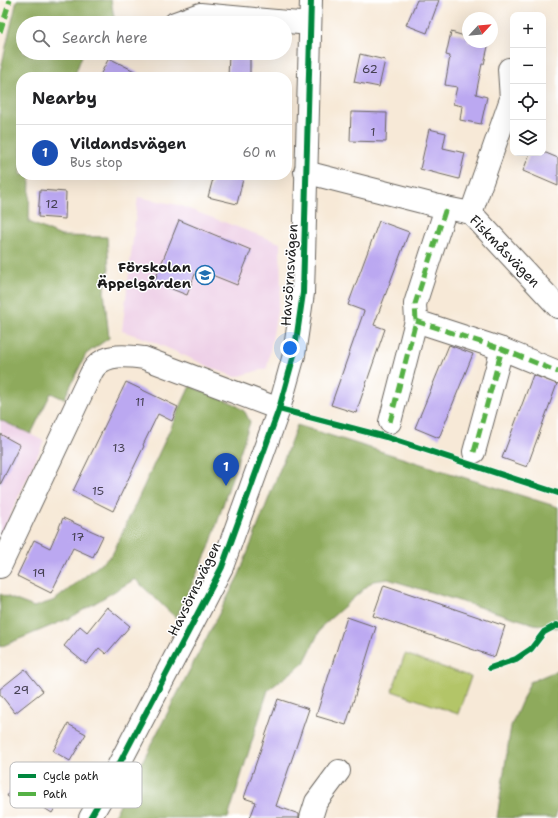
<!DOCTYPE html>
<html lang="en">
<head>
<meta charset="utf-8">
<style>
	:root { --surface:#fff; --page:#f2f2f2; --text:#202124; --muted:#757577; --line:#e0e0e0; --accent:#b45309 }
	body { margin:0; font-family:"Shantell Sans",sans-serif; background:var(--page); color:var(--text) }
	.controls { position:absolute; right:12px; top:12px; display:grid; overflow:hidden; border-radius:8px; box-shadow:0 4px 16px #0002 }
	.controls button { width:36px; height:36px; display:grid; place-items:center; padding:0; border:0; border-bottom:1px solid var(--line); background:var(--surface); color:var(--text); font:20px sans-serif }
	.compass { position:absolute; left:462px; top:12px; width:36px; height:36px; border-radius:50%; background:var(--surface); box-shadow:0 4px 16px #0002; rotate:64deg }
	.you { position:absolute; left:290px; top:348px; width:14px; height:14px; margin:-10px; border:3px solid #fff; border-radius:50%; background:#1a73e8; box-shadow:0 0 0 6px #1a73e833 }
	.badge { display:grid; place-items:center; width:26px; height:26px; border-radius:50%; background:var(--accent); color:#fff; font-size:13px; font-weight:700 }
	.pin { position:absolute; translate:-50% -33px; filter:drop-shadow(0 1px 2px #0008) }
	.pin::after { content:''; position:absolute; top:21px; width:14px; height:12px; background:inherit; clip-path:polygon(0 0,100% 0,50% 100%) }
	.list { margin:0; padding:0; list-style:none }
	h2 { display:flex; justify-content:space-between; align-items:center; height:52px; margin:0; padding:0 16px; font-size:17px }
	h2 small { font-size:13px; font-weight:400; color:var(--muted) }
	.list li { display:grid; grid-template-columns:26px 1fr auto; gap:12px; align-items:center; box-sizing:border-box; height:56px; padding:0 16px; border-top:1px solid var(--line) }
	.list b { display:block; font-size:15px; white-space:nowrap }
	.list p { margin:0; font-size:13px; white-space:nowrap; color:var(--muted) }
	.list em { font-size:13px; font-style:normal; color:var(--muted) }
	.icon { flex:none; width:22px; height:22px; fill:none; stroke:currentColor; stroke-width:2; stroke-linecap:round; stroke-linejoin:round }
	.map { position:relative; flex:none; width:558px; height:818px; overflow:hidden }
	.search { position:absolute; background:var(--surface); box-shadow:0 4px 16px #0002; left:16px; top:16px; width:276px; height:44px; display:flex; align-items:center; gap:10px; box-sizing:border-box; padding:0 14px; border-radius:22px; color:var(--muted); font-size:15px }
	.panel { position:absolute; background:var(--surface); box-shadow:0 4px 16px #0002; left:16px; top:72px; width:276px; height:108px; border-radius:16px }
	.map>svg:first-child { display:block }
	.built { fill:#eed0e7 }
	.green { fill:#b3c568; stroke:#687042 }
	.forest { fill:#8eaa5c; stroke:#55633c }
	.building { fill:#bba8f1 }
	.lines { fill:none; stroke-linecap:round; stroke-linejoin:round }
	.minor-casing { stroke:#69645d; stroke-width:24 }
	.minor { stroke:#fff; stroke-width:22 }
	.quiet { stroke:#55b145; stroke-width:5; stroke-dasharray:10 5; stroke-linecap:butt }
	.cycleway-casing { stroke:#fff; stroke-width:8 }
	.cycleway { stroke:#00873e; stroke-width:6 }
	.labels { text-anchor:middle; stroke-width:3; stroke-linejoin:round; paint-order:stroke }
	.number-label { font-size:12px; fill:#443f51 }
	.street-label { font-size:14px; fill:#1c1c1c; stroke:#fff }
	.poi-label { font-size:14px; font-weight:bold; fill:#1c1c1c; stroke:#fff; text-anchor:end }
	.key { fill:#fff; stroke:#bbb; stroke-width:1 }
	.key-label { font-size:11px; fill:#1c1c1c }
</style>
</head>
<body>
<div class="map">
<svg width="558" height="818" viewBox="0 0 558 818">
	<rect width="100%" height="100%" fill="#fff"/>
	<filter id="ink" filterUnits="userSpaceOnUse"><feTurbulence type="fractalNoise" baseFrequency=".025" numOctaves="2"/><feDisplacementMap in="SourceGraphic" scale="8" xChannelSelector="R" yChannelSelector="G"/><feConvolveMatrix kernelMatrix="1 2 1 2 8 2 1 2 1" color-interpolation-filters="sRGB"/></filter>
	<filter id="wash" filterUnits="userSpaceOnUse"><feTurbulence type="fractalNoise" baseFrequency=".012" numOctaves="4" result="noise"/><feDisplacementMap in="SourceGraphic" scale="16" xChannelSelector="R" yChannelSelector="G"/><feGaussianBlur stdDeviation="0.9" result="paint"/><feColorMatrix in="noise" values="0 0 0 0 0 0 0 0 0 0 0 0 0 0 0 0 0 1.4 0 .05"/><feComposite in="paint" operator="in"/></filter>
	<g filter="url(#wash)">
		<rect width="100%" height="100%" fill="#f7e9d7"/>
		<!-- built -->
		<g class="built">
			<polygon points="138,197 178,205 280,243 281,289 267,368 236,377 217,370 147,339 122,331"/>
			<polygon points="0,420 44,441 0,537"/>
		</g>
		<!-- green -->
		<polygon class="green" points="405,654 471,677 458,714 392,691"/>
		<!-- forest -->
		<g class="forest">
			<polygon points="17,0 111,0 115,23 23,23 23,53 83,53 74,77 21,77 21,175 30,175 29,222 61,236 107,237 109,269 104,291 109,338 86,354 64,399 51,393 31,434 0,420 0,72"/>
			<polygon points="190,386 235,404 245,412 250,422 209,548 176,618 135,579 70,618 0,647 0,594 34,607 55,600 112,555"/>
			<polygon points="297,425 558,507 558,628 534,624 388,579 373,581 322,626 304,663 268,690 228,818 113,818 239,575"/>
			<polygon points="558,670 558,809 555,818 497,818 511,726 530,682"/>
		</g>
		<g id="blocks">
			<!-- building -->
			<g class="building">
				<polygon points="417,0 439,0 427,33 406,25"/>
				<polygon points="451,32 468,37 468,42 489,42 484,64 482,64 476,94 487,97 481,124 460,120 462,106 453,104 457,87 445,85 450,56 446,55"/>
				<polygon points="229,54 250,54 250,77 228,77"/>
				<polygon points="360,54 385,60 379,87 354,82"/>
				<polygon points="109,58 146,77 99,77"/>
				<polygon points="351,112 387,113 386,142 350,141"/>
				<polygon points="429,129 446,133 443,148 465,153 459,179 420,169"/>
				<polygon points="530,153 546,153 558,158 558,186 523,171"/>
				<polygon points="214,175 228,175 243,179 237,204 208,197"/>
				<polygon points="40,190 66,192 65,219 38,217"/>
				<polygon points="179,220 251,250 237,285 197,269 187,295 154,282"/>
				<polygon points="379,221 409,232 374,325 385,329 356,413 331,405 364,311 348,305"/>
				<polygon points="449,345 473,354 439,438 415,428"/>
				<polygon points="533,375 557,384 527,467 502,458"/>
				<polygon points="126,382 178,407 172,421 158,414 143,445 144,446 113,511 73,491"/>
				<polygon points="0,434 20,445 0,485"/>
				<polygon points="63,518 103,536 93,557 73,548 51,593 17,576 34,540 50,548"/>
				<polygon points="384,585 505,626 495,657 373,616"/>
				<polygon points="107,607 130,626 106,654 99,648 86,664 64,646 80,626 87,632"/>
				<polygon points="347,617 376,627 346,725 316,716"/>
				<polygon points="25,669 43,691 15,713 0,694 0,689"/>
				<polygon points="278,699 309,709 276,806 299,814 299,818 250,818 256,802 244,798"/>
				<polygon points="68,724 86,734 70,761 53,751"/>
				<polygon points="23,770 63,794 52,813 30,799 25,807 7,796"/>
			</g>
		</g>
	</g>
	<g filter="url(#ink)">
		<use href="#blocks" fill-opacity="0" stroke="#69645d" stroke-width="1"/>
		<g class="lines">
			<!-- minor casing -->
			<g class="minor-casing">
				<g id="minor">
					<polyline points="175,23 200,14 310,24"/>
					<polyline points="305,172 446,208 471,213 558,307"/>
					<polyline points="471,213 511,99 509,69"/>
					<polyline points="416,321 502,349"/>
					<polyline points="390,422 416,321 415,304 446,208"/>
					<polyline points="474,452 502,349 558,372"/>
					<path d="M0,567L86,384C89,379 91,372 95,367C107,353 128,356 144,358L279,409"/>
					<polyline points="90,818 101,799 222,567 279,409 294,355 303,293 311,0"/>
					<polyline points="311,818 316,802 339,771"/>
				</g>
			</g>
			<!-- minor -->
			<use href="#minor" class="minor"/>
			<!-- quiet -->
			<g class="quiet">
				<polyline points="0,32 10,0"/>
				<polyline points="416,321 502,349"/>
				<polyline points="390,422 416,321 415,304 446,208"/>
				<polyline points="474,452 502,349 558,372"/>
			</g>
			<!-- cycleway casing -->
			<g class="cycleway-casing">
				<g id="cycleway">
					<polyline points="279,409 386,437 558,493"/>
					<polyline points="490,668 516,659 531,649 544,632 557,625 558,626"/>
					<polyline points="90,818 101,799 222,567 279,409 294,355 303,293 311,0"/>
				</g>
			</g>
			<!-- cycleway -->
			<use href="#cycleway" class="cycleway"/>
		</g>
	</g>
	<!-- icons -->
	<defs>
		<g id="school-ring" transform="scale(1)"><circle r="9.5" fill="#fff" stroke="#1f6fb2" stroke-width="1.5"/><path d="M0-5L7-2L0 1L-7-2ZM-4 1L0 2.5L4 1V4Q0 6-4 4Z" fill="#1f6fb2"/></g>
	</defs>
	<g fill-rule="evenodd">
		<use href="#school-ring" x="205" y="275"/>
	</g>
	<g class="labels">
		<!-- number labels -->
		<g class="number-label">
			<text x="370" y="73">62</text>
			<text x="373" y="136">1</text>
			<text x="52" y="208">12</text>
			<text x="140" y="406">11</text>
			<text x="119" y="452">13</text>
			<text x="98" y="495">15</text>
			<text x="78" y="541">17</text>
			<text x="39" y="577">19</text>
			<text x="21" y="694">29</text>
		</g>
		<!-- street labels -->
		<g class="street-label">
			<text transform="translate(505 251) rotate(46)" y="5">Fiskmåsvägen</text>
			<text transform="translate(289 275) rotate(-86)" y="5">Havsörnsvägen</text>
			<text transform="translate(194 589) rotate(-64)" y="5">Havsörnsvägen</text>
		</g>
		<!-- poi labels -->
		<g class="poi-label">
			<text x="191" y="272">Förskolan<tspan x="191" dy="16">Äppelgården</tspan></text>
		</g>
	</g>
	<!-- legend -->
	<rect x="10" y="762" width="132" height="46" rx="6" class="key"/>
	<rect x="18" y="774" width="18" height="4" fill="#00873e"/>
	<rect x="18" y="792" width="18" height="4" fill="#55b145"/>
	<g class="key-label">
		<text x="43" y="780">Cycle path</text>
		<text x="43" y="798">Path</text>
	</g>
</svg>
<div class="controls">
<button>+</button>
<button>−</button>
<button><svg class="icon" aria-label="locate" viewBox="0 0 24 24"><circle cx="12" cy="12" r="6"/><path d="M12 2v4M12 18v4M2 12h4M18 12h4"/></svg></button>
<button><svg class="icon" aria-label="layers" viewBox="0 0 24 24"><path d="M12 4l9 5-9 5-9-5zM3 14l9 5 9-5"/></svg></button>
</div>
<svg class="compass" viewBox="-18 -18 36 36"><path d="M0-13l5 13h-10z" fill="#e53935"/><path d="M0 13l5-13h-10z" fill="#757577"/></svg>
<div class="you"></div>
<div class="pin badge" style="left:226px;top:486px;background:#1a4fb4">1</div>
<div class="search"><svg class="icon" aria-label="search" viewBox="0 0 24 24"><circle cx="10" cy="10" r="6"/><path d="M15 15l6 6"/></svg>Search here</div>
<section class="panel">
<h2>Nearby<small></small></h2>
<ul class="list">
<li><span class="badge" style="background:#1a4fb4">1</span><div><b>Vildandsvägen</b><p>Bus stop</p></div><em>60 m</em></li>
</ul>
</section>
</div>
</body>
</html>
